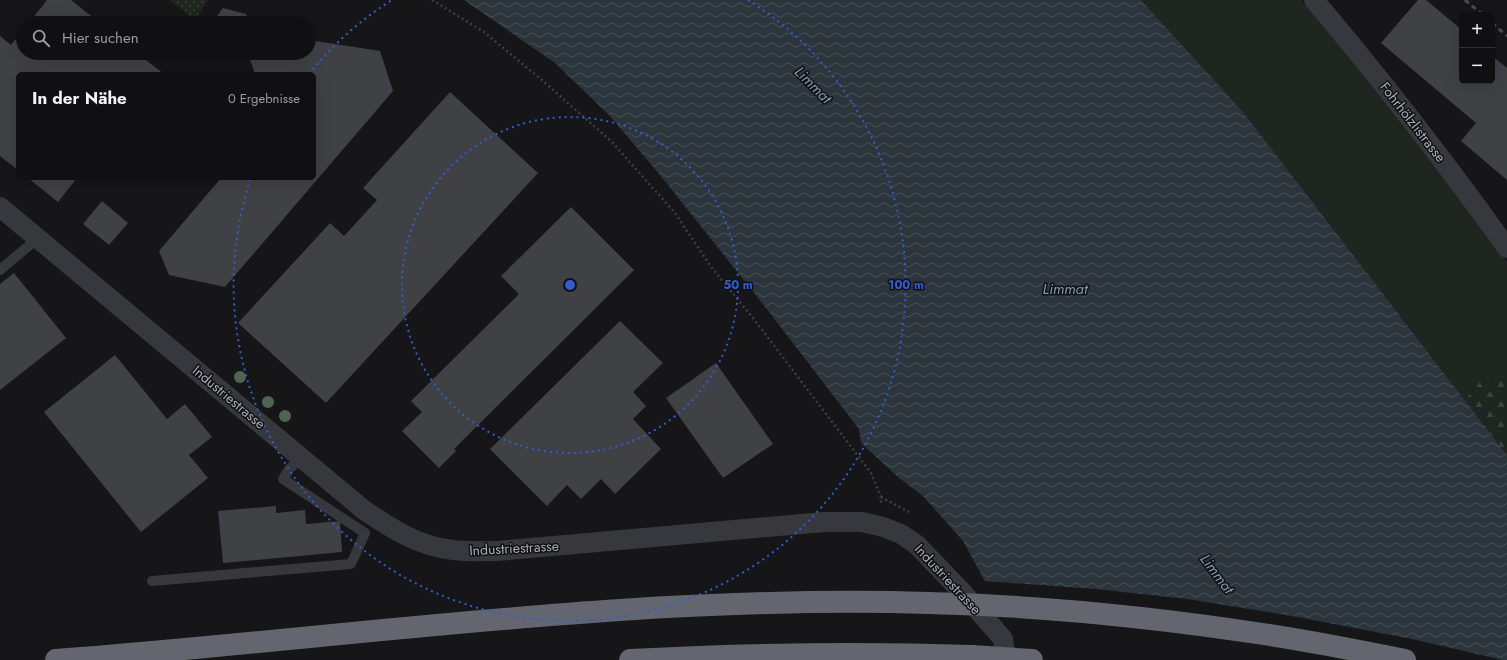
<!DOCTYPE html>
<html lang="de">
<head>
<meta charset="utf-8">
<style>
	:root { --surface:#101012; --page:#1e1e20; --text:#f1f3f6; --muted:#9c9d9f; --line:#303032 }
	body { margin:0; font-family:Jost,sans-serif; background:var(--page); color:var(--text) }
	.controls { position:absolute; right:12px; top:12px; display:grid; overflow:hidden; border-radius:6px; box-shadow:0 4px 16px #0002 }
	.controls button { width:36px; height:36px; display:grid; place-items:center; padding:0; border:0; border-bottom:1px solid var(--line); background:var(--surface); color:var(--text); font:20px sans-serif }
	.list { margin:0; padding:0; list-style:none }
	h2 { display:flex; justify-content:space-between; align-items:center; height:52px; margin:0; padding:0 16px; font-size:17px }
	h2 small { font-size:13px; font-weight:400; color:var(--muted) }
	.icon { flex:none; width:22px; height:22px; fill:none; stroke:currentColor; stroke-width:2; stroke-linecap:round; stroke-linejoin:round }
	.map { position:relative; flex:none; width:1507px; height:660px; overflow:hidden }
	.search { position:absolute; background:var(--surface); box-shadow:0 4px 16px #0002; left:16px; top:16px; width:300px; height:44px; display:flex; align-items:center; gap:10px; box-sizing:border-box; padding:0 14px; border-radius:22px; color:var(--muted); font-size:15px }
	.panel { position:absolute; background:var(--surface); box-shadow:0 4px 16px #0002; left:16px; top:72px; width:300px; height:108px; border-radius:6px }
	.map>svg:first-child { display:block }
	.grass { fill:#1e261f }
	.forest { fill:url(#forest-firs) }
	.park { fill:url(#park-dots) }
	.water { fill:url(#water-waves) }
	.pier { fill:#161618 }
	.building { fill:#404145 }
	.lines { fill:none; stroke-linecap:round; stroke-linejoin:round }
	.path { stroke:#3d3f44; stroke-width:2.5; stroke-dasharray:2 3; stroke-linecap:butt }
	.service { stroke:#37383d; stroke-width:10 }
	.minor { stroke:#37383d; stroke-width:20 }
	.motorway { stroke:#63666e; stroke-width:22 }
	.rail { stroke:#4a4c52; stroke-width:3; stroke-dasharray:5 4; stroke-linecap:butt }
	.motorway-bridge { stroke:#63666e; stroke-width:22 }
	.tree { fill:#506452 }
	.ring { fill:none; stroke:#325cd3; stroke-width:2; stroke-dasharray:2 4 }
	.labels { text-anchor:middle; stroke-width:3; stroke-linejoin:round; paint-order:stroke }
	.street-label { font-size:14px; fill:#a8adb8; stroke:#111113 }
	.water-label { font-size:15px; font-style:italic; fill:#7f9bb3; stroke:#111113 }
	.centre { fill:#325cd3; stroke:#111113; stroke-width:2 }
	.ring-label { font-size:12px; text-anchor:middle; font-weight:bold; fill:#325cd3; stroke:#111113; stroke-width:3; stroke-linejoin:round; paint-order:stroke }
</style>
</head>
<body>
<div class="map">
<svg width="1507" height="660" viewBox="0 0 1507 660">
	<defs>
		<pattern id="forest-firs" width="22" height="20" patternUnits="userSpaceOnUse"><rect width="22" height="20" fill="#1e261f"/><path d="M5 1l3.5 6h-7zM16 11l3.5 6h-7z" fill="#3c433d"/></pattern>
		<pattern id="park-dots" width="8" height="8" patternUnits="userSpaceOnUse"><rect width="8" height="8" fill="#1e261f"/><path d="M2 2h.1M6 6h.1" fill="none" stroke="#3c433d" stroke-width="1.8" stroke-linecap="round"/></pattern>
		<pattern id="water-waves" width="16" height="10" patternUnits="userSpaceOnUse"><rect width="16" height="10" fill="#2c353c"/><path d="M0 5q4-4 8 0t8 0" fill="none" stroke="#485056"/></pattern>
	</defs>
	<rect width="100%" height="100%" fill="#161618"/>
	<!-- grass -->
	<polygon class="grass" points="1141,0 1301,0 1380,93 1507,262 1507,380 1485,376 1465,400 1244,113"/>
	<!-- forest -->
	<polygon class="forest" points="1485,376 1507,380 1507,455 1465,400"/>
	<!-- park -->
	<polygon class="park" points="169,0 208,0 195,20"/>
	<!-- water -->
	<polygon class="water" points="464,0 1141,0 1244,113 1507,455 1507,660 1055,660 1004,595 986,583 963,541 923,496 898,477 861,443 859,429 766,308 660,175 610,116 555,63"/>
	<!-- pier -->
	<polygon class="pier" points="983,581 1095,589 1187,599 1292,616 1412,639 1503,660 1053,660 1002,597 985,584"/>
	<!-- building -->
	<g class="building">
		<polygon points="47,0 71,0 100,23 29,23"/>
		<polygon points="1418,0 1426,0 1462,30 1462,81 1492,81 1492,56 1507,68 1507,180 1461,141 1476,123 1381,43"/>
		<polygon points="223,8 246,14 249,23 212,23"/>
		<polygon points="23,30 23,53 137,53 164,74 18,74 18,170 0,156 0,36 11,45"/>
		<polygon points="309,40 380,51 393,91 225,287 169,275 159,251 221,178 314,178 314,74 255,74 248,53 309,53"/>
		<polygon points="450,92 538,173 326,403 238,323 330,223 344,236 377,200 363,188"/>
		<polygon points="28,178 77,178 58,202"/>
		<polygon points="102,201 128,223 109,245 83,224"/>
		<polygon points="571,207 634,270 454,449 456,451 439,468 402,431 422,412 411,401 519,294 501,276"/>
		<polygon points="14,273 66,338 0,390 0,284"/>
		<polygon points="620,321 663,363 633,392 646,406 633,419 661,449 615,494 601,479 581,499 567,485 547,506 490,449"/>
		<polygon points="115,355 167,419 185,404 212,437 189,455 208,478 141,532 44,412"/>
		<polygon points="716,363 773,444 723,478 666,398"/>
		<polygon points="276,506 276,513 305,510 306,524 340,521 342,552 223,563 218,511"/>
	</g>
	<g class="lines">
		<!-- path -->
		<g class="path">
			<polyline points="432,0 484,32 543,81 612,142 675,213 711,267 753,318 871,473 881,497 881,504"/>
			<polyline points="881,497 909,512"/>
		</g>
		<!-- service -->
		<g class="service">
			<polyline points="0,270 38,238"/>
			<polyline points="152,581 351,564 365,533 283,479 289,469 302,458"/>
		</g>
		<!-- minor -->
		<g class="minor">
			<path d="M1314,0C1382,80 1446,163 1507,248"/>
			<path d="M0,207L364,510C392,529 418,546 453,550C468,552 483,551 497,551L824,522H862L883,527L901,534L917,545L964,594L1003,639L1006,660"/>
		</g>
		<!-- motorway -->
		<g class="motorway">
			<polyline points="1385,656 1405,660"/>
			<path d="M56,660C347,638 637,594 929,603"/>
			<path d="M630,660C744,654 858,652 972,656"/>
		</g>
		<!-- rail -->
		<g class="rail">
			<polyline points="1465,0 1483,15"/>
			<polyline points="1492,23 1507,36"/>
		</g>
		<!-- motorway-bridge -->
		<g class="motorway-bridge">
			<path d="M929,603C1041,606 1152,617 1263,634C1304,640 1345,648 1385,656"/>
			<polyline points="972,656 1032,660"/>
		</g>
	</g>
	<!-- trees -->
	<g class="tree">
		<circle cx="240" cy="377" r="6"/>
		<circle cx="268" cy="402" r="6"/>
		<circle cx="285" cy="416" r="6"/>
	</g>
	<!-- distance rings -->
	<g class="ring">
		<circle cx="570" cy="285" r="168"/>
		<path d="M309 74A336 336 0 0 1 392 0M748 0A336 336 0 1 1 251 178"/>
	</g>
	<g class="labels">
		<!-- street labels -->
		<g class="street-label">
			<text transform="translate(1413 122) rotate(52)" y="5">Fohrhölzlistrasse</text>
			<text transform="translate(229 397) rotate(40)" y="5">Industriestrasse</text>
			<text transform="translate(514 548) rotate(-3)" y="5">Industriestrasse</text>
			<text transform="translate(948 579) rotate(47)" y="5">Industriestrasse</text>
		</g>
		<!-- water labels -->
		<g class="water-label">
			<text transform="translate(813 85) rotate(45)" y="5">Limmat</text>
			<text x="1065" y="294">Limmat</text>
			<text transform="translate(1217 574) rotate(53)" y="5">Limmat</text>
		</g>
	</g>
	<circle cx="570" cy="285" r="6" class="centre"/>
	<g class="ring-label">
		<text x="738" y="289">50 m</text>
		<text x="906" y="289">100 m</text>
	</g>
</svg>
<div class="controls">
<button>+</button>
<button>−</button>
</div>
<div class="search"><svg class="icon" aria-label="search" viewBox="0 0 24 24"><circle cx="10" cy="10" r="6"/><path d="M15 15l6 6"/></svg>Hier suchen</div>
<section class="panel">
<h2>In der Nähe<small>0 Ergebnisse</small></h2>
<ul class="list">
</ul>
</section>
</div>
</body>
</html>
